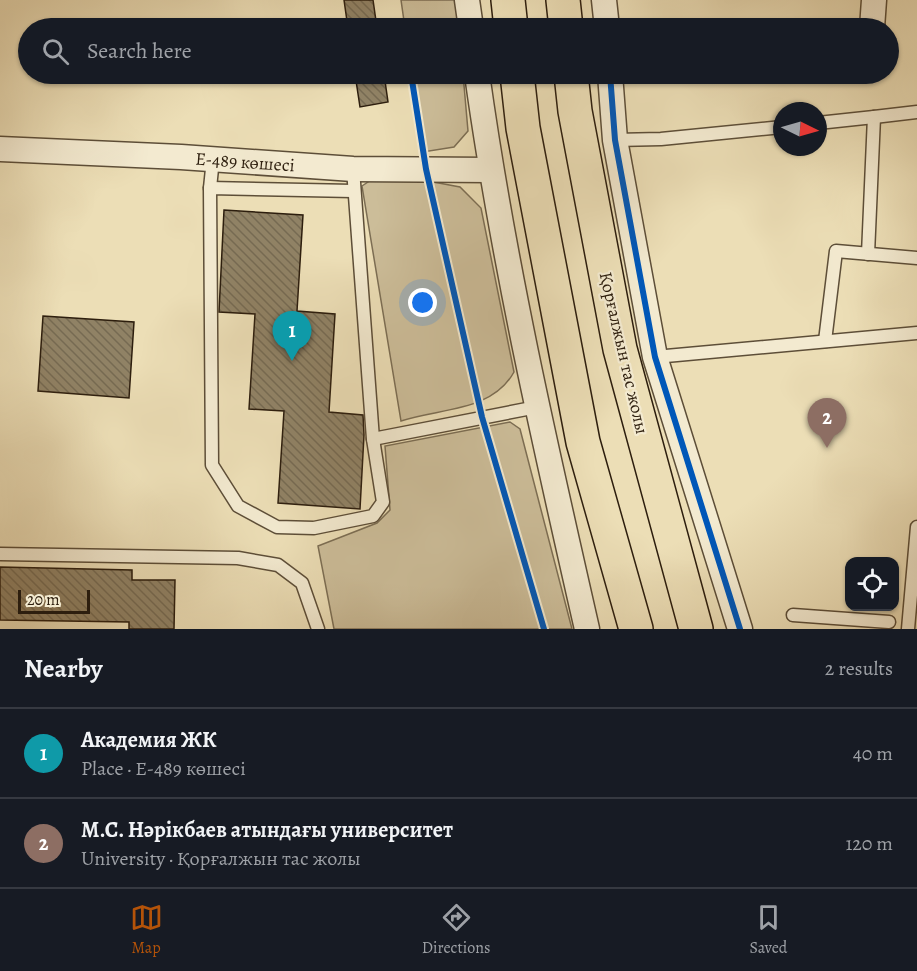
<!DOCTYPE html>
<html lang="en">
<head>
<meta charset="utf-8">
<style>
	:root { --surface:#171b24; --page:#20242c; --text:#f1f3f6; --muted:#9ea1a6; --line:#363941; --accent:#b45309 }
	body { margin:0; font-family:Alegreya,serif; background:var(--page); color:var(--text) }
	.controls { position:absolute; right:18px; bottom:18px; display:grid; overflow:hidden; border-radius:12px; box-shadow:0 2px 4px #0004 }
	.controls button { width:54px; height:54px; display:grid; place-items:center; padding:0; border:0; border-bottom:2px solid var(--line); background:var(--surface); color:var(--text); font:30px sans-serif }
	.compass { position:absolute; left:773px; top:102px; width:54px; height:54px; border-radius:50%; background:var(--surface); box-shadow:0 2px 4px #0004; rotate:95deg }
	.scale { position:absolute; left:18px; bottom:15px; width:72px; box-sizing:border-box; padding-left:6px; border:3px solid #2d1e0e; border-top:0; font-size:16px; line-height:21px; white-space:nowrap; color:#2d1e0e; -webkit-text-stroke:4px #f3ead0; paint-order:stroke }
	.you { position:absolute; left:423px; top:303px; width:21px; height:21px; margin:-15px; border:4px solid #fff; border-radius:50%; background:#1a73e8; box-shadow:0 0 0 9px #1a73e833 }
	.badge { display:grid; place-items:center; width:39px; height:39px; border-radius:50%; background:var(--accent); color:#fff; font-size:20px; font-weight:700 }
	.pin { position:absolute; translate:-50% -50px; filter:drop-shadow(0 2px 3px #0008) }
	.pin::after { content:''; position:absolute; top:32px; width:21px; height:18px; background:inherit; clip-path:polygon(0 0,100% 0,50% 100%) }
	.list { margin:0; padding:0; list-style:none }
	h2 { display:flex; justify-content:space-between; align-items:center; height:78px; margin:0; padding:0 24px; font-size:26px }
	h2 small { font-size:20px; font-weight:400; color:var(--muted) }
	.list li { display:grid; grid-template-columns:39px 1fr auto; gap:18px; align-items:center; box-sizing:border-box; height:90px; padding:0 24px; border-top:2px solid var(--line) }
	.list b { display:block; font-size:22px; white-space:nowrap }
	.list p { margin:0; font-size:20px; white-space:nowrap; color:var(--muted) }
	.list em { font-size:20px; font-style:normal; color:var(--muted) }
	.icon { flex:none; width:33px; height:33px; fill:none; stroke:currentColor; stroke-width:2; stroke-linecap:round; stroke-linejoin:round }
	.map { position:relative; flex:none; width:917px; height:629px; overflow:hidden }
	.search { position:absolute; background:var(--surface); box-shadow:0 2px 4px #0004; left:18px; right:18px; top:18px; height:66px; display:flex; align-items:center; gap:15px; box-sizing:border-box; padding:0 21px; border-radius:33px; color:var(--muted); font-size:22px }
	.sheet { height:258px; background:var(--surface) }
	nav { display:flex; justify-content:space-around; align-items:center; box-sizing:border-box; height:84px; border-top:2px solid var(--line); background:var(--surface); font-size:16px; color:var(--muted) }
	nav a { display:grid; justify-items:center; gap:3px }
	nav .on { color:var(--accent) }
	.map>svg:first-child { display:block }
	.green { fill:#ccbd99; stroke:#7c6e54; stroke-width:1.5 }
	.building { fill:url(#building-back-hatch); stroke:#2d1e0e; stroke-width:1.5 }
	.lines { fill:none; stroke-linecap:round; stroke-linejoin:round }
	.lane-casing { stroke:#5d4e38; stroke-width:15 }
	.street-casing { stroke:#5d4e38; stroke-width:27 }
	.primary-casing { stroke:#2d1e0e; stroke-width:36 }
	.lane { stroke:#f3ead0; stroke-width:12 }
	.street { stroke:#f3ead0; stroke-width:24 }
	.primary { stroke:#ecdeb6; stroke-width:33 }
	.cycleway-casing { stroke:#f3ead0; stroke-width:10 }
	.cycleway { stroke:#0057b8; stroke-width:6 }
	.labels { text-anchor:middle; stroke-width:4.5; stroke-linejoin:round; paint-order:stroke }
	.street-label { font-size:18px; fill:#2d1e0e; stroke:#f3ead0 }
</style>
</head>
<body>
<div class="map">
<svg width="917" height="629" viewBox="0 0 917 629">
	<defs>
		<pattern id="building-back-hatch" width="6" height="6" patternUnits="userSpaceOnUse" patternTransform="scale(1.5)"><rect width="6" height="6" fill="#908265"/><path d="M-1 5l2 2M0 0l6 6M5-1l2 2" fill="none" stroke="#766a52"/></pattern>
	</defs>
	<rect width="100%" height="100%" fill="#ecdeb6"/>
	<filter id="stains"><feTurbulence type="fractalNoise" baseFrequency=".00333" numOctaves="4"/><feColorMatrix values="0 0 0 0 .2 0 0 0 0 .09 0 0 0 0 .02 0 0 0 .5 -.17"/></filter>
	<radialGradient id="worn" r=".72"><stop offset=".6" stop-color="#630" stop-opacity="0"/><stop offset="1" stop-color="#630" stop-opacity=".3"/></radialGradient>
	<!-- green -->
	<g class="green">
		<polygon points="401,0 456,0 459,28 405,28"/>
		<polygon points="411,74 463,74 468,131 454,147 423,152"/>
		<path d="M371,180L428,181L460,187L481,208L514,372C492,412 440,408 401,421L362,186Z"/>
		<polygon points="510,422 520,429 572,629 334,629 318,546 377,523 390,510 385,446"/>
	</g>
	<!-- building -->
	<g class="building">
		<polygon points="344,0 373,0 377,28 348,28"/>
		<polygon points="355,74 384,74 388,102 360,107"/>
		<polygon points="224,210 303,215 297,311 335,314 329,412 363,415 364,435 360,509 278,503 284,411 249,409 255,314 219,312"/>
		<polygon points="43,316 134,322 129,398 38,391"/>
		<polygon points="0,567 132,570 132,580 175,580 174,629 129,629 129,622 0,620"/>
	</g>
	<g class="lines">
		<!-- lane casing -->
		<g class="lane-casing">
			<g id="lane">
				<polyline points="874,117 917,112"/>
				<polyline points="818,123 874,117 868,254"/>
				<polyline points="615,140 661,139 782,127"/>
				<polyline points="353,169 373,439 537,407"/>
				<polyline points="210,188 213,159"/>
				<polyline points="353,191 210,188 212,465 238,506 277,527 314,528 373,516 383,502 373,439"/>
				<polyline points="825,341 836,251 917,258"/>
				<polyline points="655,357 917,333"/>
				<polyline points="0,554 238,558 278,565 302,583 318,629"/>
				<polyline points="793,615 889,622"/>
				<polyline points="908,629 917,527"/>
			</g>
		</g>
		<!-- street casing -->
		<g class="street-casing">
			<g id="street">
				<polyline points="467,0 471,28"/>
				<polyline points="604,0 607,28"/>
				<polyline points="872,28 874,0"/>
				<path d="M477,74C503,261 545,445 587,629"/>
				<polyline points="610,74 615,140 655,357 740,629"/>
				<polyline points="0,149 181,157 353,169 490,170"/>
			</g>
		</g>
		<!-- primary casing -->
		<g class="primary-casing">
			<g id="primary">
				<polyline points="508,0 511,28"/>
				<polyline points="563,0 566,28"/>
				<polyline points="517,74 523,128 583,442 636,629"/>
				<polyline points="571,74 575,111 620,349 696,629"/>
			</g>
		</g>
		<!-- lane -->
		<use href="#lane" class="lane"/>
		<!-- street -->
		<use href="#street" class="street"/>
		<!-- primary -->
		<use href="#primary" class="primary"/>
		<!-- cycleway casing -->
		<g class="cycleway-casing">
			<g id="cycleway">
				<polyline points="411,74 426,169 482,417 544,629"/>
				<polyline points="610,74 615,140 655,357 740,629"/>
			</g>
		</g>
		<!-- cycleway -->
		<use href="#cycleway" class="cycleway"/>
	</g>
	<g class="labels">
		<!-- street labels -->
		<g class="street-label">
			<text transform="translate(245 162) rotate(4)" y="6">Е-489 көшесі</text>
			<text transform="translate(624 353) rotate(77)" y="6">Қорғалжын тас жолы</text>
		</g>
	</g>
	<rect width="100%" height="100%" filter="url(#stains)"/>
	<rect width="100%" height="100%" fill="url(#worn)"/>
</svg>
<div class="controls">
<button><svg class="icon" aria-label="locate" viewBox="0 0 24 24"><circle cx="12" cy="12" r="6"/><path d="M12 2v4M12 18v4M2 12h4M18 12h4"/></svg></button>
</div>
<svg class="compass" viewBox="-18 -18 36 36"><path d="M0-13l5 13h-10z" fill="#e53935"/><path d="M0 13l5-13h-10z" fill="#9ea1a6"/></svg>
<div class="scale">20 m</div>
<div class="you"></div>
<div class="pin badge" style="left:292px;top:361px;background:#0f9aa8">1</div>
<div class="pin badge" style="left:827px;top:448px;background:#8d6e63">2</div>
<div class="search"><svg class="icon" aria-label="search" viewBox="0 0 24 24"><circle cx="10" cy="10" r="6"/><path d="M15 15l6 6"/></svg>Search here</div>
</div>
<section class="sheet">
<h2>Nearby<small>2 results</small></h2>
<ul class="list">
<li><span class="badge" style="background:#0f9aa8">1</span><div><b>Академия ЖК</b><p>Place · Е-489 көшесі</p></div><em>40 m</em></li>
<li><span class="badge" style="background:#8d6e63">2</span><div><b>М.С. Нәрікбаев атындағы университет</b><p>University · Қорғалжын тас жолы</p></div><em>120 m</em></li>
</ul>
</section>
<nav>
<a class="on"><svg class="icon" aria-label="map" viewBox="0 0 24 24"><path d="M3 6l6-2 6 2 6-2v14l-6 2-6-2-6 2zM9 4v14M15 6v14"/></svg>Map</a>
<a><svg class="icon" aria-label="directions" viewBox="0 0 24 24"><path d="M12 3l9 9-9 9-9-9zM9 14v-3h6M13 9l2 2-2 2"/></svg>Directions</a>
<a><svg class="icon" aria-label="saved" viewBox="0 0 24 24"><path d="M7 4h10v16l-5-4-5 4z"/></svg>Saved</a>
</nav>
</body>
</html>
